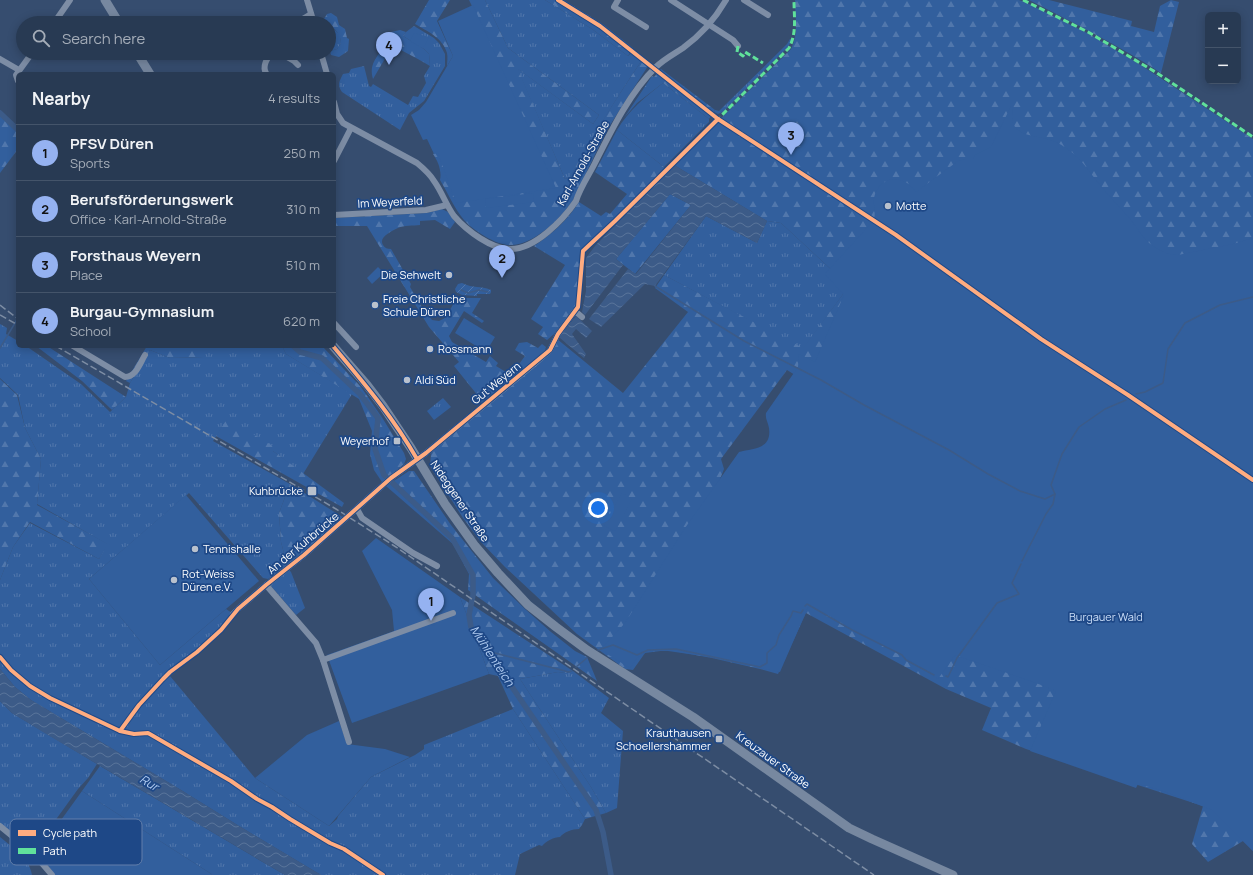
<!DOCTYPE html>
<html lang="en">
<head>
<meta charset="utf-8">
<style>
	:root { --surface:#283a53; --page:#34455d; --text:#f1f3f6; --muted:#a5adb8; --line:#44546a; --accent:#95b2f1 }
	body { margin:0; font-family:Manrope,sans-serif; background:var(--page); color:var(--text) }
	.controls { position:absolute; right:12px; top:12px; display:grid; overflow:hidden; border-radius:6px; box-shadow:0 2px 10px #0003 }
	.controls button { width:36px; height:36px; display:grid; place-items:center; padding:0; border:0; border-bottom:1px solid var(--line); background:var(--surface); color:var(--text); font:20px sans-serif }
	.you { position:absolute; left:598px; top:508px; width:14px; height:14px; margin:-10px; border:3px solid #fff; border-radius:50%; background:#1a73e8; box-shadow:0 0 0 6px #1a73e833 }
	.badge { display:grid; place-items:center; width:26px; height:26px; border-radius:50%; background:var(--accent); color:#111; font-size:13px; font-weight:700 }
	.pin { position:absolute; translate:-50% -33px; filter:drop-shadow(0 1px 2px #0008) }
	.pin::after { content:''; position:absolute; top:21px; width:14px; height:12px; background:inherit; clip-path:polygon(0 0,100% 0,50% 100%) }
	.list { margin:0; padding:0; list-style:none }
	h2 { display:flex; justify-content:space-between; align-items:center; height:52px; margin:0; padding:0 16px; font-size:17px }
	h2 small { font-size:13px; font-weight:400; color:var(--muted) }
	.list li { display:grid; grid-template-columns:26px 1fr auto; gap:12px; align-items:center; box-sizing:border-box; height:56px; padding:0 16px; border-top:1px solid var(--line) }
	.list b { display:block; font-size:15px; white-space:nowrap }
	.list p { margin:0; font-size:13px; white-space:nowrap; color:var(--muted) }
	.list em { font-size:13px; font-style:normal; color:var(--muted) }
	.icon { flex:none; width:22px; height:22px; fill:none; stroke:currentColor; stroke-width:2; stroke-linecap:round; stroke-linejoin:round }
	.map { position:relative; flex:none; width:1253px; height:875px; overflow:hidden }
	.search { position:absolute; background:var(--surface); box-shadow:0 2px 10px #0003; left:16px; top:16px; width:320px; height:44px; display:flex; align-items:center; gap:10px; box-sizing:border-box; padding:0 14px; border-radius:22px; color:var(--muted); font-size:15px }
	.panel { position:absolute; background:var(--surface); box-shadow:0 2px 10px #0003; left:16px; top:72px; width:320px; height:276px; border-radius:6px }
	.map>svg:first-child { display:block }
	.grass { fill:url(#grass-tufts) }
	.forest { fill:url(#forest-firs); fill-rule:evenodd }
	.park { fill:#325f9d }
	.garden { fill:url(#garden-furrows) }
	.water { fill:url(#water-waves) }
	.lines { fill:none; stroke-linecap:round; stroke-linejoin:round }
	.stream { stroke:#3c5b88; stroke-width:1.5 }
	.canal { stroke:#3c5b88; stroke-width:5.5 }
	.minor { stroke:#7d8da5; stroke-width:6 }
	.secondary { stroke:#7788a0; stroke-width:9 }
	.rail { stroke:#7d8da4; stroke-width:1.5; stroke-dasharray:7 3; stroke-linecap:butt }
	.quiet { stroke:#60e19b; stroke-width:3; stroke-dasharray:6 3; stroke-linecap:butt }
	.cycleway-casing { stroke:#1e4887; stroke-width:6 }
	.cycleway { stroke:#ffac80; stroke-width:4 }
	.poi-dot { fill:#b9c1cd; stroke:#1e4887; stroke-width:1.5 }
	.labels { text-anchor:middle; stroke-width:3.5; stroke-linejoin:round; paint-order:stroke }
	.street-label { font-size:11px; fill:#fff; stroke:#1e4887 }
	.poi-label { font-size:11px; fill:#fff; stroke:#1e4887; text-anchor:start }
	.park-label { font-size:11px; fill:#cbdef8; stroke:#1e4887 }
	.water-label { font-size:12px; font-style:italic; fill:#b2cdf2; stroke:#1e4887 }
	.key { fill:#1e4887; stroke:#627fab; stroke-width:1 }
	.key-label { font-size:11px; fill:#fff }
</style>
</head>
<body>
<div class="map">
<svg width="1253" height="875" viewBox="0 0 1253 875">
	<defs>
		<pattern id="grass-tufts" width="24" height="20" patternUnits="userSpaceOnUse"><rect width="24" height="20" fill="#325f9d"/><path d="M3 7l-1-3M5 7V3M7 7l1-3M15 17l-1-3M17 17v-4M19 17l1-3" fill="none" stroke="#5177ac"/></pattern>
		<pattern id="forest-firs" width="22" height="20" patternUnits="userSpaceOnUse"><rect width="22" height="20" fill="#325f9d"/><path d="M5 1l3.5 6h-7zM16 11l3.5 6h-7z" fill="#5177ac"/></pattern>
		<pattern id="garden-furrows" width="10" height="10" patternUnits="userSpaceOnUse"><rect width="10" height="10" fill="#325f9d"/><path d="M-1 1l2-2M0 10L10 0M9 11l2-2" fill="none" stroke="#5177ac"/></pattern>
		<pattern id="water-waves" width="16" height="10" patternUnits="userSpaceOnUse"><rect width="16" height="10" fill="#3c5b88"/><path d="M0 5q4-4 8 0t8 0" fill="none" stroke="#59749a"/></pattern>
	</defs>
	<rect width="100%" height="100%" fill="#364d6f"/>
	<!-- grass -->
	<g class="grass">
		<path d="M485,0H545L592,29L628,56L631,53L642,60C616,99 592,137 570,177L565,179L517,68L593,124L599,115L508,48Z"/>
		<polygon points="329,24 340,35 341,43 337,49 330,51"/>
		<path d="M414,26L434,38L439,43L445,54V66L424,101L409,113L400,130L342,92C337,85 339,82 343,74L349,73L351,69L364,66L369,86L371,87L373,84L408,105L413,96L418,97L426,83L424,76L430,66L429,54L424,49L403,36L406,32Z"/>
		<polygon points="790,39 792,40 788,47 723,112 718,114 714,112 715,110 719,111 787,44"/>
		<path d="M663,83L709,119V122L664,167L617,130C629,110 645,97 663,83Z"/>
		<polygon points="706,216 757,243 767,221 781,223 849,286 803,349 664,275"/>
		<path d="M0,324L7,328L6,334L18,341V346H26L81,384L110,412L126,397L130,383L150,350L170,358L204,357V348L200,346H282L286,354L352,394L303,474L273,451L227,420L213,441L290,484L279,513L281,542L287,565L268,579L263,578L189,493L89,579L160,665L226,609L235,615L222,631L198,653L170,676L255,778L329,826L337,819L338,816L371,777L415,755L424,749V745L513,709L585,819L582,825L579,829C572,829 564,832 560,837C554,837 546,841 542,846L539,845L520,854L515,875H321L239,826L181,790L31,700L15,687L0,669V580L13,547L30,523L99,559L107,544L37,504L41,459L25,428L18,395L0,378Z"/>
		<polygon points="443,398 451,407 434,420 427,411"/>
		<polygon points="289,570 291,572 305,608 296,615 271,586 273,582"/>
		<polygon points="573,671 609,698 601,713 623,731 617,808 606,813 591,787 520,679 558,672 565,673"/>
		<polygon points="0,701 12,713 97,764 88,778 78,789 36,847 33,849 0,823"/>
		<path d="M100,766C162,802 223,839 285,875H213L82,791Z"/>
		<path d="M0,837L27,859C28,865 31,869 32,875H0Z"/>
	</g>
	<!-- forest -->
	<g class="forest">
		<path d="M429,0H450L437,21L453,56L447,66C447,62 448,57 447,53C443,38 427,31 415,24Z"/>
		<path d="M469,0H485L508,48L599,115L593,124L518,69L565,179L570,177C592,136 616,99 642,60L648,66L624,103L607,130L573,200C561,218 535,244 512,245C503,246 494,241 486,237C478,232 470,227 464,220C454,208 448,193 440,180C442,171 438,161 433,154L438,152L472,6Z"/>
		<polygon points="545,0 564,0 604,25 633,48 628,56 592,29"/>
		<path d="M795,0H1019L1027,3L1087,33L1139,64L1253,139V851L1243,841L1208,862L1192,844L1203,806L1026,749L982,730L991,708L946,689L806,613L778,674L760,669L712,658L668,650L645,653L633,670L625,669L577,634L505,567L481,542L463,518L430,466L431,454L436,446L533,368L557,339L623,393L688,312L655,288L664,275L803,348L849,286L781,223L767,221L674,165L791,49C799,33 795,17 795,0ZM787,370L982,491L720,479L724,469L721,459Z"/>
		<path d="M1029,0H1049L1132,21L1131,26L1154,32L1160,6L1171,0L1179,2L1161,73C1118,45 1074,23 1029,0Z"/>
		<path d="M331,13L337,17L339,25L345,29L347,38L349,39L348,51L339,57L331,55L330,51L337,49L341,43C340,31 332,27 324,19L327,14Z"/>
		<path d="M400,30L406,32L403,36L424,49L429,54L430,66C415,57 400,50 385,41L391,32Z"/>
		<path d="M384,46L390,50L373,79C369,64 376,59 384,46Z"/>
		<polygon points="661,69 715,110 709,119 663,83 637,103 624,118 652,76 654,77"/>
		<polygon points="0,110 18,128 18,149 0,173"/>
		<path d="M617,130L664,167V168L601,234L580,252L576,305L554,334L547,340L538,334L543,327L531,319L565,265L534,246C552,234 567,221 579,202L601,216L606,212L610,214L627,194L595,172Z"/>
		<polygon points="670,194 691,205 635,274 616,259"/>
		<path d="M442,209L448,212L455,222L450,229L435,220L420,221V225C413,226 404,225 398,228C392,231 378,237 383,245C385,248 387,249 391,249L411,284L410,287L423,309L432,320L439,321L445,318L457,298H481L472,313L484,321L482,323L464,311L449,336L452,342L486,362L490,356L498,363L496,366L511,375L525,356L515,350L519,343L527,342L538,348L542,344L546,347L545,350L529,365L481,403H478L477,402L479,397L454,366L459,362L429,327L367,226H334V218L427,213Z"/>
		<polygon points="36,346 47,346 126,397 112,410 82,381"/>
		<polygon points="147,346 200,346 204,348 204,357 170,358 150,350 130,383 126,381"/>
		<polygon points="282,346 322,346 361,387 383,419 404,453 406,459 404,464 382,482 374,470 370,454 372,431 359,399 286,354"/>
		<polygon points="0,379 17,395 25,428 41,459 37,505 108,544 99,559 30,522 13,547 0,580"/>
		<polygon points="227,419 273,446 273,451 344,503 342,507 216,436"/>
		<polygon points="409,471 414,471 451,525 493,578 525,609 551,632 575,651 587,657 597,681 468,590 469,574 453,544 386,486"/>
		<polygon points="290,484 344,518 287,565 281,542 279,513"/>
		<polygon points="460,597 573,671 565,673 558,672 520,679 591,787 606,813 585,819 513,709 498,676 489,674"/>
	</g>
	<!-- park -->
	<g class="park">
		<polygon points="473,5 556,188 456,203 438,153 434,154 427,139 423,140 411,115 419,110 426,102 453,56 438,21"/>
		<polygon points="414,33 429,37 425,45 422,48 410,41"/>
		<path d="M1011,106L1013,108C1006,140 1037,133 1056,142C1064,146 1071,151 1078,158C1088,168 1095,180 1105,191C1113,201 1123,210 1131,220C1138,229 1143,239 1153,246C1160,251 1169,255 1178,255L1233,244L1253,238V851L1212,810L1160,790L1138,784L1136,788L1030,751L1056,691L1036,683L955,655L938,679L904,657L809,605L780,672L740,664L723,659L668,651H648L637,658L630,668L602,651L601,649L625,623L685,528L739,452C752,448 772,450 769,428C768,422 765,419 766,413L798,367L799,354L815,362L844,295L825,274L874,220C876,212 873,205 874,198C877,182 893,174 907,183C911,185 913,189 916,192L958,161L966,159H973L975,155L991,147Z"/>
		<polygon points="533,193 534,202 486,208 485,199"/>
		<polygon points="378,267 384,273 372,284 367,278"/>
		<polygon points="464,318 495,337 486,352 455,333"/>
		<polygon points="622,493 632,499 615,531 604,526 607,519 601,516 599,519 593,515 596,509 594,507 595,506 610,514"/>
		<polygon points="186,495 259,581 160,665 89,579"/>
		<polygon points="376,538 460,597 489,674 352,723 327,655 394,631 392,610 362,551"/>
		<polygon points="339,721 347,744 385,749 410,757 371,777 329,826 255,778 307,735"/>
		<polygon points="82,791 213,875 55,875 38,852"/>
	</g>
	<!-- garden -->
	<path class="garden" d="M462,283C474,289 480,285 491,290V292L490,294H477V296L462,295L456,292L455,289L458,284Z"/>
	<!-- water -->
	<g class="water">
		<polygon points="674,165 767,221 757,243 706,216 655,286 645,284 601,327 589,319 628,269 636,274 691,205 670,194 616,259 623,265 585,315 582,312 586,291 586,258 595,246"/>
		<polygon points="576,316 592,331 586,338 576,329 572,334 586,354 584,358 560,338 560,336"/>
		<polygon points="0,669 15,687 31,700 181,790 239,826 321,875 285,875 48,735 12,713 0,701"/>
	</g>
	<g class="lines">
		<!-- stream -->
		<g class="stream">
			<polyline points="655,286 744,341 821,380 864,405 949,450 988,474 1020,491 1045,499 1055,494"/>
			<polyline points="461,290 468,293 479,290 488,292"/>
			<polyline points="0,348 18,318"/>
			<polyline points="1136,394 1145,392 1163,383 1168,349 1185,323 1220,305 1253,297"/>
			<polyline points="1022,561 1046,514 1053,504 1055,494 1051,485 1062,454 1079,427 1105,409 1126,400"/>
			<polyline points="805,606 807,604 852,630 902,655 906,660 934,675"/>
			<polyline points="598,650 613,645 637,655 648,650 676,649 760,667 767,663 767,653 776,645 779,635 791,616 793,611 801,613 803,610"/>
			<polyline points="487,651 569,672 571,671"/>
			<polyline points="576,667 587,658"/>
			<polyline points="946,676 948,677 957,658 997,603 1019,594 1012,583 1021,564"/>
		</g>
		<!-- canal -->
		<g class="canal">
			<polyline points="0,113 18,130"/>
			<polyline points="293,346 300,352 322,358 360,394 378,418 375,449 384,475 452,538 473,575 473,595 469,615 471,627 596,810 603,832 611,875"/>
		</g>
		<!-- minor -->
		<g class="minor">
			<polyline points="307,0 314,23"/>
			<polyline points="618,0 614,7 646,27"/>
			<polyline points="671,0 733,40 738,46"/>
			<polyline points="744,0 768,15"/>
			<polyline points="54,23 70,0"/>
			<polyline points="296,23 311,14"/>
			<polyline points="280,53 294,61 298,65"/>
			<polyline points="321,53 327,74"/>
			<polyline points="0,59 19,70"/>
			<path d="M266,73C262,66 267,59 271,53"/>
			<polyline points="18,81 16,75 32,53"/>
			<path d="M334,102L337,114L343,123L417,163C423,168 430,174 434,181C442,192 446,205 454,216C466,230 492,250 511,249C535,249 563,220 576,201C580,188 589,175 595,163C611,131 630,92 656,67C664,59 674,54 683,48C701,35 715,19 726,0"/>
			<polyline points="334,161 351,128"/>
			<polyline points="334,215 426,210 447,205"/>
			<polyline points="334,323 356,347"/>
			<path d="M73,346L125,377C136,377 140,363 145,355"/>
			<polyline points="357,509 362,518 413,553 437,566"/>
			<polyline points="266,585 316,643 323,660 349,742"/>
			<polyline points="233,614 238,609 266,585 304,555 391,478 426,453 534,364 550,350 558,334 575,311 582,317"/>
			<polyline points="323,660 453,613"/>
			<polyline points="0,826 34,854 52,875"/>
		</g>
		<!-- secondary -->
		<g class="secondary">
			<polyline points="105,0 119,23"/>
			<polyline points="137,53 150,74"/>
			<polyline points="333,346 367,385 383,406 411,448 445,504 475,546 498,573 528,605 556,627 587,650 693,717 849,828 872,839 953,875"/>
		</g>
		<!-- rail -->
		<g class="rail">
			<polyline points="0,305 18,319"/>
			<polyline points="0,315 18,325"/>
			<polyline points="56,346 336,509 396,547 874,875"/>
		</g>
		<!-- quiet -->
		<g class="quiet">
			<polyline points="1023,0 1088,32 1157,73 1253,137"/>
			<polyline points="738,46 737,52 743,56 745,52 763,63"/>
			<path d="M716,121L789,48C797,33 794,17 794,0"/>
		</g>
		<!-- cycleway casing -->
		<g class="cycleway-casing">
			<g id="cycleway">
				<polyline points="558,0 600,26 718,119 896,235 1041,339 1128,395 1253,480"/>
				<path d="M333,346C364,383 393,417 417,459"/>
				<polyline points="0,657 11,670 30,686 50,698 120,731 134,734 148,733 231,781 257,799 272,807 290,819 330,843 344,849 383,875"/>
				<polyline points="120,731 139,705 163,679 170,672 197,652 221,630 238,609 266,585 304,555 391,478 426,453 550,350 558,334 578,307 583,251 615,221 718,119"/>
			</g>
		</g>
		<!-- cycleway -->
		<use href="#cycleway" class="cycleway"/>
	</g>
	<!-- markers -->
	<g class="poi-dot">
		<circle cx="888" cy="206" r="4"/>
		<circle cx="449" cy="275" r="4"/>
		<circle cx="375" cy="305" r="4"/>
		<circle cx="430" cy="349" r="4"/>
		<circle cx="407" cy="380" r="4"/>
		<rect x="393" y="437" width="8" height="8" rx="2"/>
		<rect x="307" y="486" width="10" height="10" rx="2"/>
		<circle cx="195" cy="549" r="4"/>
		<circle cx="174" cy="580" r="4"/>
		<rect x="715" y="735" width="8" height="8" rx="2"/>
	</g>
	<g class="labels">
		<!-- street labels -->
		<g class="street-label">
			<text transform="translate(583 163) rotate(-61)" y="4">Karl-Arnold-Straße</text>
			<text transform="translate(390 202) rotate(-3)" y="4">Im Weyerfeld</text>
			<text transform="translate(496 383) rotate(-39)" y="4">Gut Weyern</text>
			<text transform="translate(460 501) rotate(56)" y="4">Nideggener Straße</text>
			<text transform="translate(303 543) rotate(-40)" y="4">An der Kuhbrücke</text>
			<text transform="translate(773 760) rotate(36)" y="4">Kreuzauer Straße</text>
		</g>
		<!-- poi labels -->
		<g class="poi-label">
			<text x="896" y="210">Motte</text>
			<text x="441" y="279" text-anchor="end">Die Sehwelt</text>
			<text x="383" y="303">Freie Christliche<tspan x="383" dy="13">Schule Düren</tspan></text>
			<text x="438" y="353">Rossmann</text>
			<text x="415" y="384">Aldi Süd</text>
			<text x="389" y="445" text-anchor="end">Weyerhof</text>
			<text x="303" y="495" text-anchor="end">Kuhbrücke</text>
			<text x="203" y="553">Tennishalle</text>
			<text x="182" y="578">Rot-Weiss<tspan x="182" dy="13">Düren e.V.</tspan></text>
			<text x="711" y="737" text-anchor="end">Krauthausen<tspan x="711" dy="13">Schoellershammer</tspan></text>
		</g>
		<!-- park labels -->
		<g class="park-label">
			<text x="1106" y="621">Burgauer Wald</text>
		</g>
		<!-- water labels -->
		<g class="water-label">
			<text transform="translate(492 656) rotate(57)" y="4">Mühlenteich</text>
			<text transform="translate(149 783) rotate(31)" y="4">Rur</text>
		</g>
	</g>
	<!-- legend -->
	<rect x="10" y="819" width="132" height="46" rx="6" class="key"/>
	<rect x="18" y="830" width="18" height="6" fill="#ffac80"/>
	<rect x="18" y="848" width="18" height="6" fill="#60e19b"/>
	<g class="key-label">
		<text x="43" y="837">Cycle path</text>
		<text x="43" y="855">Path</text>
	</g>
</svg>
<div class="controls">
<button>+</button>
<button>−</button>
</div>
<div class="you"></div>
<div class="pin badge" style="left:431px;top:621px">1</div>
<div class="pin badge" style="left:502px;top:278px">2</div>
<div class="pin badge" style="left:791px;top:155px">3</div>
<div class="pin badge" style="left:389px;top:65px">4</div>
<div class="search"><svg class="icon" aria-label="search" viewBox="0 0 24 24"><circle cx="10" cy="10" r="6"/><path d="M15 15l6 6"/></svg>Search here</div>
<section class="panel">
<h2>Nearby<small>4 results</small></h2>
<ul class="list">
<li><span class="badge">1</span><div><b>PFSV Düren</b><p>Sports</p></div><em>250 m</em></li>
<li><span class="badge">2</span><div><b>Berufsförderungswerk</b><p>Office · Karl-Arnold-Straße</p></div><em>310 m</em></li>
<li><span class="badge">3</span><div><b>Forsthaus Weyern</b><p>Place</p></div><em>510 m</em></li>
<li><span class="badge">4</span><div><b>Burgau-Gymnasium</b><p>School</p></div><em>620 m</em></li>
</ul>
</section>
</div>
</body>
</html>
